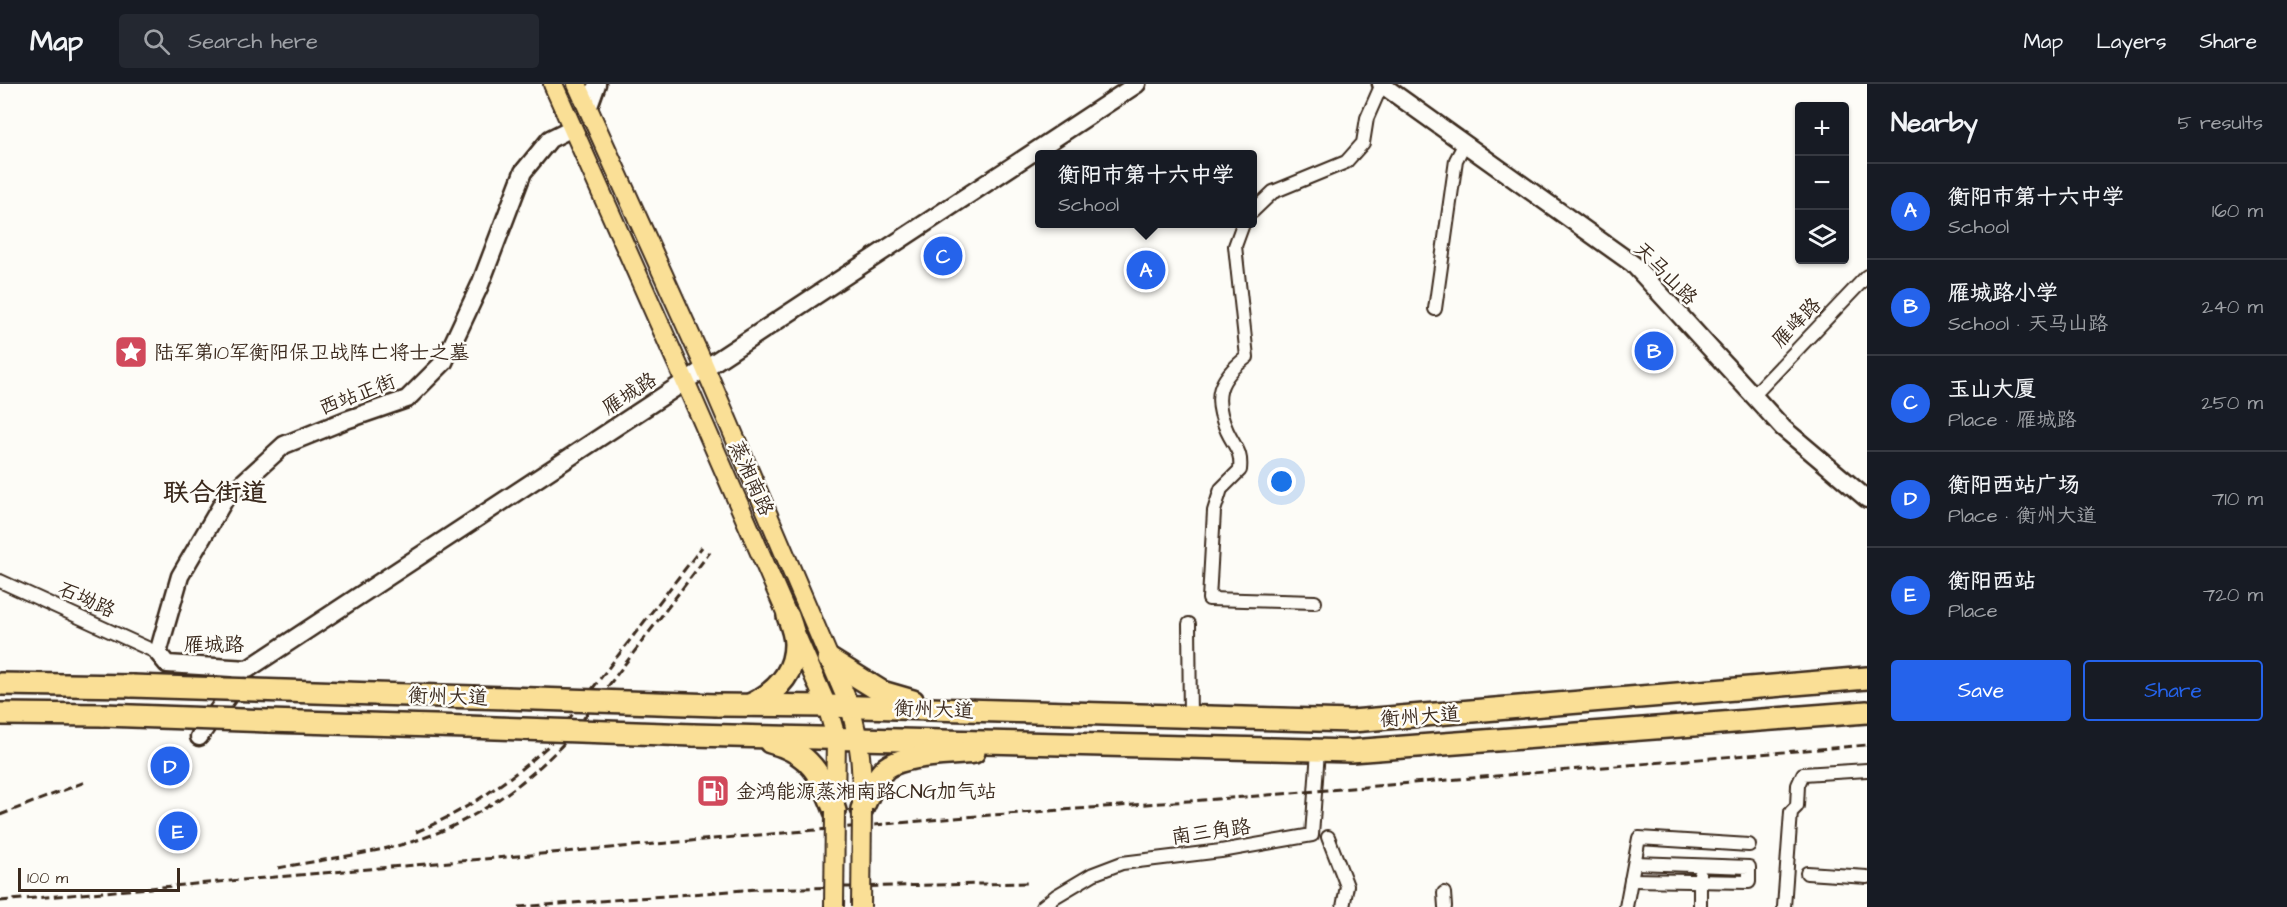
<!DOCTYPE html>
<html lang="en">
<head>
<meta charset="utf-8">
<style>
	:root { --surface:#171b24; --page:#242831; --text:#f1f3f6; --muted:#9ea1a6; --line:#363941; --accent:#2563eb }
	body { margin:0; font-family:"Architects Daughter","LXGW WenKai TC",sans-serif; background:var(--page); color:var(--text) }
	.controls { position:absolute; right:18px; top:18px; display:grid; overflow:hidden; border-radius:6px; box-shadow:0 2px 4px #0004 }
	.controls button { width:54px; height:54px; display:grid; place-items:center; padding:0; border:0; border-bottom:2px solid var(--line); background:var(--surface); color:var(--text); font:30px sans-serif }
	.scale { position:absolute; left:18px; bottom:15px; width:162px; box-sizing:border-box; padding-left:6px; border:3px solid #3b2a1e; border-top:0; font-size:16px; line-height:21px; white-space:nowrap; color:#3b2a1e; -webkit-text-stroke:4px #fdfcf7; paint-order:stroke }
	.you { position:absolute; left:1282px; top:398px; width:21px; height:21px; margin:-15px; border:4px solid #fff; border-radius:50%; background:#1a73e8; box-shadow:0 0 0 9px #1a73e833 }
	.badge { display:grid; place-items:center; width:39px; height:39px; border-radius:50%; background:var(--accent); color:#fff; font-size:20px; font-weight:700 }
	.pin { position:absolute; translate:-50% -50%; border:3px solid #fff; box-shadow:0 2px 6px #0006 }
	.popup { position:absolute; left:1035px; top:66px; width:222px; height:78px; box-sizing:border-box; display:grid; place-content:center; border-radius:6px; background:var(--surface); filter:drop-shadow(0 2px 4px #0005); font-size:20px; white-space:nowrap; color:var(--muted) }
	.popup b { font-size:22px; color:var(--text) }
	.popup::after { content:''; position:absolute; left:50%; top:100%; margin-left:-12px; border:12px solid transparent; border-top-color:var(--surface) }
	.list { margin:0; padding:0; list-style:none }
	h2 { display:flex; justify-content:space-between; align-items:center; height:78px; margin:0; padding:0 24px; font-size:26px }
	h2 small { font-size:20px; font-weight:400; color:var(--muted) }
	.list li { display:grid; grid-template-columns:39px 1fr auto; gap:18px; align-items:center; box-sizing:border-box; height:96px; padding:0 24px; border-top:2px solid var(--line) }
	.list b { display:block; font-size:22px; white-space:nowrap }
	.list p { margin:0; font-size:20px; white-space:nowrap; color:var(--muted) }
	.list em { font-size:20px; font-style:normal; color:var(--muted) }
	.actions { display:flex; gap:12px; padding:18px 24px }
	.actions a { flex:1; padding:14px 0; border:2px solid var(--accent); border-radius:6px; text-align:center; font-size:21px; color:var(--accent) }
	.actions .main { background:var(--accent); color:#fff }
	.icon { flex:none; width:33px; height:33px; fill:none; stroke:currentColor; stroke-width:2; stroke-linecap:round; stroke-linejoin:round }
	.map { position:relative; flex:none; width:1867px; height:823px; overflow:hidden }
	header { display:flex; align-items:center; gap:36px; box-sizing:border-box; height:84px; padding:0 30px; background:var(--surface); border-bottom:2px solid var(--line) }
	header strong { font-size:28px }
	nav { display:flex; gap:33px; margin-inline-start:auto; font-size:21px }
	.search { width:420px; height:54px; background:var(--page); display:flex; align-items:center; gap:15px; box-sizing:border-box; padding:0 21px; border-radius:6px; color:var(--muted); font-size:22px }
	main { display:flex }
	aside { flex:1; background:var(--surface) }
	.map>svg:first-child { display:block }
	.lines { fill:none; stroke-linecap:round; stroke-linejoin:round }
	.street-casing { stroke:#3b2a1e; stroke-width:16 }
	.secondary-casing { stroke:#3b2a1e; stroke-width:21 }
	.primary-casing { stroke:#3b2a1e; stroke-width:22 }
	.highway-casing { stroke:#3b2a1e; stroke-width:26 }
	.street { stroke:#fdfcf7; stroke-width:12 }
	.secondary { stroke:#fdfcf7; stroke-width:16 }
	.primary { stroke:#fadf96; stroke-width:18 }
	.highway { stroke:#fadf96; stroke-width:21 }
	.rail { stroke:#3b2a1e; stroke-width:3; stroke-dasharray:9 4.5; stroke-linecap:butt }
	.primary-bridge-casing { stroke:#3b2a1e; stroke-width:22; stroke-linecap:butt }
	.highway-bridge-casing { stroke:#3b2a1e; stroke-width:26; stroke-linecap:butt }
	.primary-bridge { stroke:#fadf96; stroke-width:18 }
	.highway-bridge { stroke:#fadf96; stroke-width:21 }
	.labels { text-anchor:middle; stroke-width:5; stroke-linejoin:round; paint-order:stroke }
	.street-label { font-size:20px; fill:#3b2a1e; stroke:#fdfcf7 }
	.poi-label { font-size:20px; fill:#3b2a1e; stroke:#fdfcf7; text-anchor:start }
	.district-label { font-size:26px; font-weight:bold; fill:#3b2a1e; stroke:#fdfcf7 }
</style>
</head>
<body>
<header>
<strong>Map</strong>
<div class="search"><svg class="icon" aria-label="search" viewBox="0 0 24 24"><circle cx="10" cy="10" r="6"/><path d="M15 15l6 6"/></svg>Search here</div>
<nav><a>Map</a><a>Layers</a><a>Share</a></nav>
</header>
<main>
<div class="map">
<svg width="1867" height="823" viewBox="0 0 1867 823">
	<rect width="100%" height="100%" fill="#fdfcf7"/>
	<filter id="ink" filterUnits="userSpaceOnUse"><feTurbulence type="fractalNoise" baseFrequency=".0167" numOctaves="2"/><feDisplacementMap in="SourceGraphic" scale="12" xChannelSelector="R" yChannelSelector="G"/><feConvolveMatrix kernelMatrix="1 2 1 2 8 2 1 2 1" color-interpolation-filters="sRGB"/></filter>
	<g filter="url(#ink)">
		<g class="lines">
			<!-- street casing -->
			<g class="street-casing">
				<g id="street">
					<polyline points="1252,128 1273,108 1346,78 1363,59 1367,34 1382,0"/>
					<path d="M1243,140L1235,162L1247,273C1218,295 1212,313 1227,347C1235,364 1242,367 1240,386L1221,405L1214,427L1209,515L1315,518"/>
					<polyline points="1435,225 1456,76 1465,59"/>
					<polyline points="1753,312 1867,192"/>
					<polyline points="0,497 158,569"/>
					<polyline points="1189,540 1190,634"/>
					<polyline points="1328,753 1347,802 1343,823"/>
					<polyline points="1807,789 1867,793"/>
					<polyline points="1631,796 1749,798 1749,783 1635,779"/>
					<polyline points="1444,809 1445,823"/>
					<polyline points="1042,823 1056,812 1093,790 1122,779 1221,767 1312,751 1318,667"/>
					<polyline points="1626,823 1639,754 1749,761"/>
					<polyline points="1700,823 1700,791"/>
					<polyline points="1784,823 1791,728 1797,722 1798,701 1803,690 1867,686"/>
				</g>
			</g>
			<!-- secondary casing -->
			<g class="secondary-casing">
				<g id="secondary">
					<polyline points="1381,0 1633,180 1783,344 1867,415"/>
					<polyline points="588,25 597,0"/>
					<polyline points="158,569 167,580 248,585 1137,0"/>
					<polyline points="158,569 180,492 225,415 284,361 346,336 407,315 444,278 480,201 523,88 550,55 572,44"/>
					<polyline points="199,653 238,598"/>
				</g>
			</g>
			<!-- primary casing -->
			<g class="primary-casing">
				<g id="primary">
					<polyline points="553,0 685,297 827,622 836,653 835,725"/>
					<path d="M577,0L703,279L850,623C861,661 862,684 862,723"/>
				</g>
			</g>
			<!-- highway casing -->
			<g class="highway-casing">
				<g id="highway">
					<polyline points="829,575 882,608 913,617"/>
					<polyline points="0,600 132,602"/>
					<polyline points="375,610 506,614"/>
					<polyline points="717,621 827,622 1352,637 1867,594"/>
					<path d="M750,621C775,609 795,590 795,560C795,551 791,540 788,532"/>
					<polyline points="0,630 104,631"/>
					<polyline points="268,637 467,643"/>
					<polyline points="693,651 1351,667 1867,628"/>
					<path d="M770,658C810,668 821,691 835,727"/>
					<path d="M862,725C869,711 874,695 886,684C904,670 951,671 974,668"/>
				</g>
			</g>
			<!-- street -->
			<use href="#street" class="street"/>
			<!-- secondary -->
			<use href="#secondary" class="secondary"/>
			<!-- primary -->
			<use href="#primary" class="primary"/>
			<!-- highway -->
			<use href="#highway" class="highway"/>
			<!-- rail -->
			<g class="rail">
				<polyline points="0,731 85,698"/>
				<path d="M416,748C466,727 508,698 548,662L702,463"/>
				<path d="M278,784C320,776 363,771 404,760C468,743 524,702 568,655L710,468"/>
				<polyline points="0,817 978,732 1245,713 1867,661"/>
				<polyline points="519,823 757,805 1028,799"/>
			</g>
			<!-- primary-bridge casing -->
			<g class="primary-bridge-casing">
				<g id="primary-bridge">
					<polyline points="834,823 835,727"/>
					<polyline points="861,823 862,725"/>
				</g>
			</g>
			<!-- highway-bridge casing -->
			<g class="highway-bridge-casing">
				<g id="highway-bridge">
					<polyline points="132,602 375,610"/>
					<polyline points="506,614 717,621"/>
					<polyline points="104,631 268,637"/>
					<polyline points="467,643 693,651"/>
				</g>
			</g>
			<!-- primary-bridge -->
			<use href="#primary-bridge" class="primary-bridge"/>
			<!-- highway-bridge -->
			<use href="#highway-bridge" class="highway-bridge"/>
		</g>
	</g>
	<!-- icons -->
	<defs>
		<g id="sight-square" transform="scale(1.725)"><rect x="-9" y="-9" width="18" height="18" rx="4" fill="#d1495b" stroke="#fdfcf7"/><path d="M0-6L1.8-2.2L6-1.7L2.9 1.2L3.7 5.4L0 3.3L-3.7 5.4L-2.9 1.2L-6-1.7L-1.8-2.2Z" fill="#fff"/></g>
		<g id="fuel-square" transform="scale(1.725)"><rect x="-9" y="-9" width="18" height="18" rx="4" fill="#d1495b" stroke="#fdfcf7"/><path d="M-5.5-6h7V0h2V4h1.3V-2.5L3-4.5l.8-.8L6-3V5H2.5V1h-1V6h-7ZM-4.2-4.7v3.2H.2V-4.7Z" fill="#fff"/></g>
	</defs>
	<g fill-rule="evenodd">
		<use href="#sight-square" x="131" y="268"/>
		<use href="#fuel-square" x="713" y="707"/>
	</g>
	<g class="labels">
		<!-- street labels -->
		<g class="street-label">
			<text transform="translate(1666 189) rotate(45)" y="7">天马山路</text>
			<text transform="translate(1796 238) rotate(-46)" y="7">雁峰路</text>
			<text transform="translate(629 309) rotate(-33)" y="7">雁城路</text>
			<text transform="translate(357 310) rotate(-21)" y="7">西站正街</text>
			<text transform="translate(752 394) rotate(66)" y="7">蒸湘南路</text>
			<text transform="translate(87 515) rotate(24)" y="7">石坳路</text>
			<text x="214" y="567">雁城路</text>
			<text transform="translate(448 612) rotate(2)" y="7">衡州大道</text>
			<text transform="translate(934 625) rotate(2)" y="7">衡州大道</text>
			<text transform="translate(1420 632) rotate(-4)" y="7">衡州大道</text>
			<text transform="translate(1211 747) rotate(-8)" y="7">南三角路</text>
		</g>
		<!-- poi labels -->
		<g class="poi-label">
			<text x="154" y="275">陆军第10军衡阳保卫战阵亡将士之墓</text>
			<text x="736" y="714">金鸿能源蒸湘南路CNG加气站</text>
		</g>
		<!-- district labels -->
		<g class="district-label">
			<text x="215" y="417">联合街道</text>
		</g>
	</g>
</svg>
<div class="controls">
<button>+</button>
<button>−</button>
<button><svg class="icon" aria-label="layers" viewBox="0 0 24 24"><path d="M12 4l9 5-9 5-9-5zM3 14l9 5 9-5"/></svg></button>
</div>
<div class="scale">100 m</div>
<div class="you"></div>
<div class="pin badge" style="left:1146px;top:186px">A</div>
<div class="popup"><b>衡阳市第十六中学</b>School</div>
<div class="pin badge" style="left:1654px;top:267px">B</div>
<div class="pin badge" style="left:943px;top:172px">C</div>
<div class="pin badge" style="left:170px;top:682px">D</div>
<div class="pin badge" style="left:178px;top:747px">E</div>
</div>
<aside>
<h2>Nearby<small>5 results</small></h2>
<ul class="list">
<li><span class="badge">A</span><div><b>衡阳市第十六中学</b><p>School</p></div><em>160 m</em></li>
<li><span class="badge">B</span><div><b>雁城路小学</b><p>School · 天马山路</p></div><em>240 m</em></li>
<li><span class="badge">C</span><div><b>玉山大厦</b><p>Place · 雁城路</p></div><em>250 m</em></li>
<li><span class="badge">D</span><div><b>衡阳西站广场</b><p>Place · 衡州大道</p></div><em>710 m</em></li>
<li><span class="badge">E</span><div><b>衡阳西站</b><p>Place</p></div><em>720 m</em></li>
</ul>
<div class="actions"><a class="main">Save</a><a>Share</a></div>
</aside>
</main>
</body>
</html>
